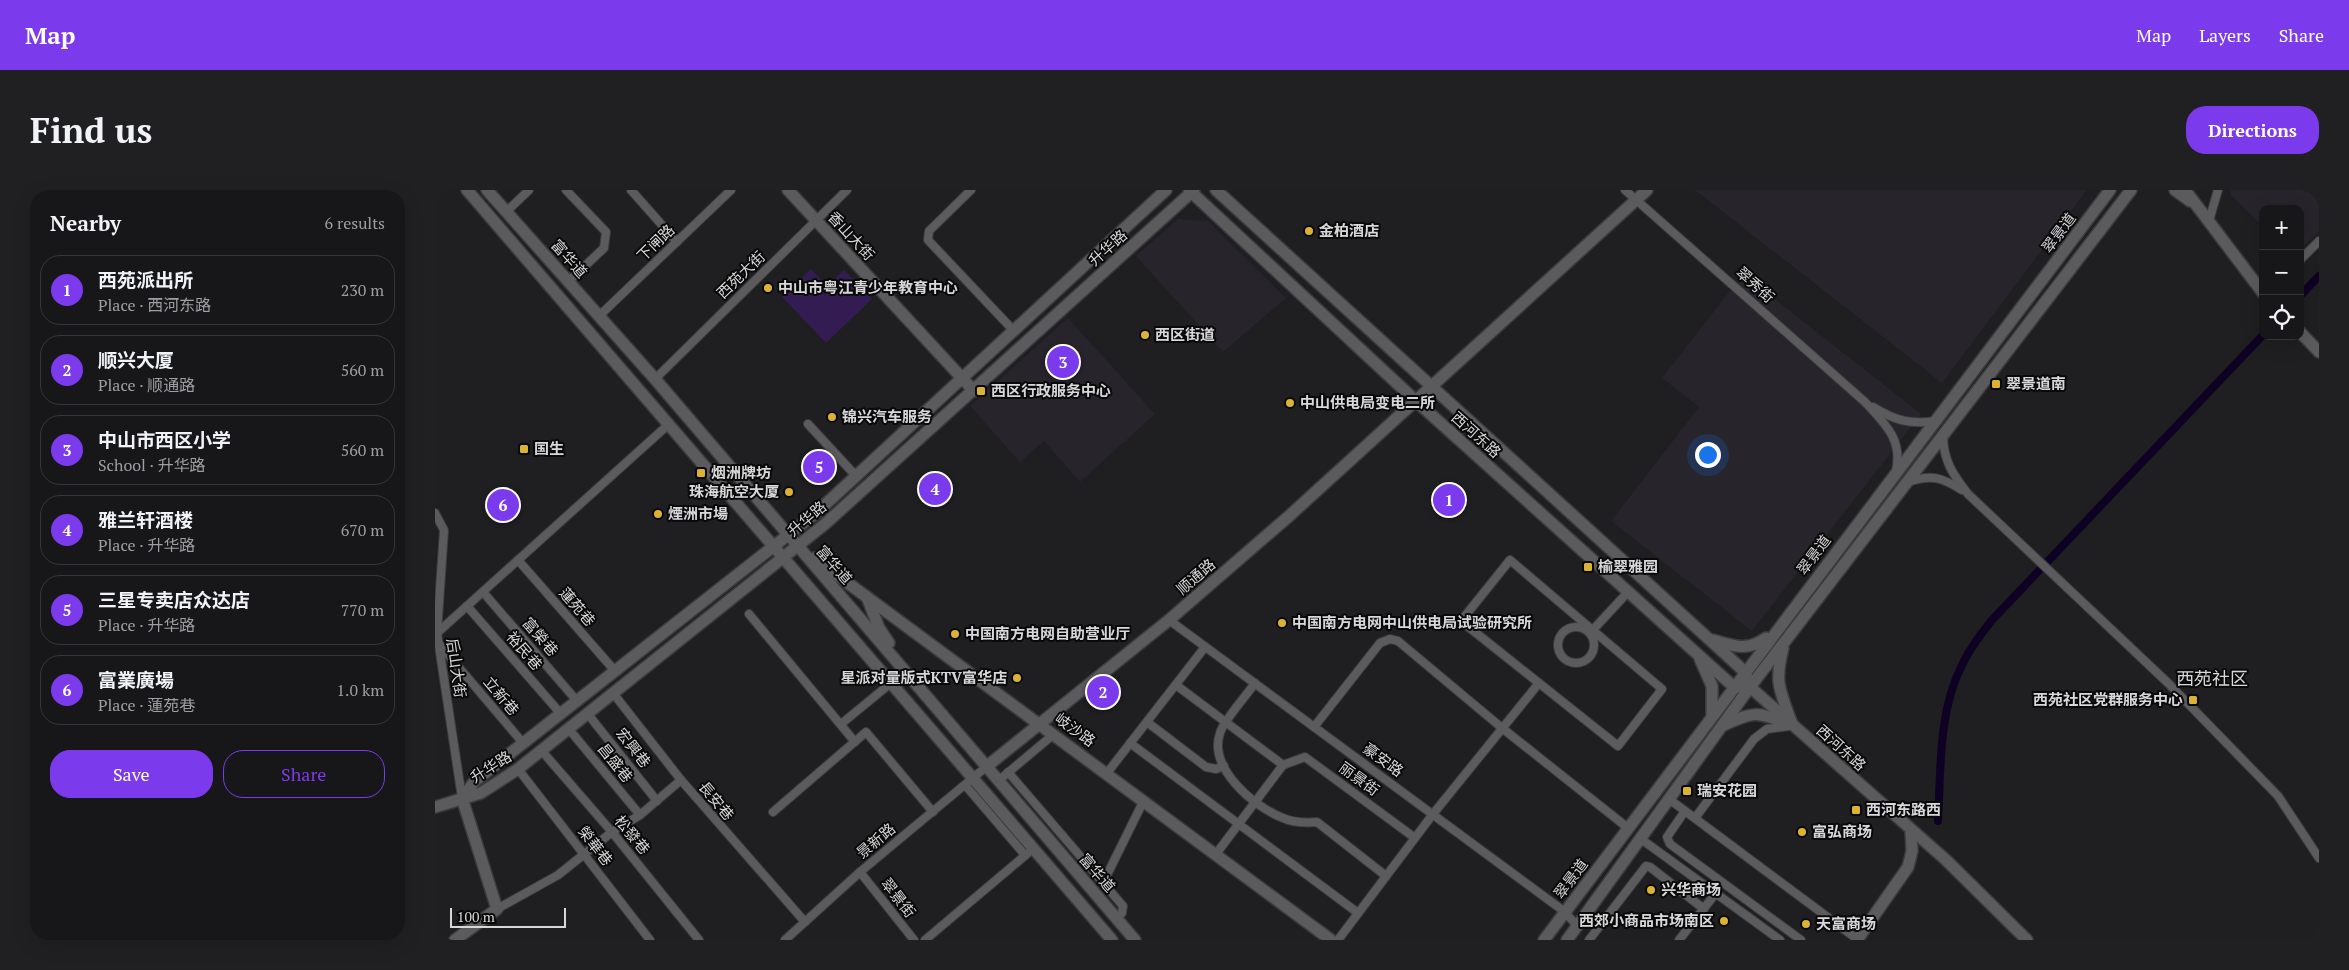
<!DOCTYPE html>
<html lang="en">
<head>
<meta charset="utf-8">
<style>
	:root { --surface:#171618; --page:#201f21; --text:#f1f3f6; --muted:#9e9fa2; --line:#363537; --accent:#7c3aed }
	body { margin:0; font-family:"PT Serif","Noto Sans SC",serif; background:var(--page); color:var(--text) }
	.controls { position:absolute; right:15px; top:15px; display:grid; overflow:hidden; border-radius:10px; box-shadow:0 5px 20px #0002 }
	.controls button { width:45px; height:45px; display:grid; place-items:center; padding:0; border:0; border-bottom:1px solid var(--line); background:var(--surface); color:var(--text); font:25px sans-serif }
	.scale { position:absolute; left:15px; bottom:12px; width:116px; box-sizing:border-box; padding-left:5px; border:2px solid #d8d7d9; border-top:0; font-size:14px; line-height:18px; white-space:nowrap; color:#d8d7d9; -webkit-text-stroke:4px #090909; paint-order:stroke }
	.you { position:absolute; left:1272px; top:264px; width:18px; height:18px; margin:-12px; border:4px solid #fff; border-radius:50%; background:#1a73e8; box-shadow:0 0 0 8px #1a73e833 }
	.badge { display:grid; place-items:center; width:32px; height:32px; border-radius:50%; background:var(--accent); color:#fff; font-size:16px; font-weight:700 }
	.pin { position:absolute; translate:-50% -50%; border:2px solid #fff; box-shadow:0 1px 5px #0006 }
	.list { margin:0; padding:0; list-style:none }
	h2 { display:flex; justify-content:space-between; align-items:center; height:65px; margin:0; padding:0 20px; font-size:21px }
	h2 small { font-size:16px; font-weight:400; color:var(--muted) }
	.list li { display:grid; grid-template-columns:32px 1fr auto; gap:15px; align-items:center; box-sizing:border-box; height:70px; margin:0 10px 10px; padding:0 10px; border:1px solid var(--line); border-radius:20px }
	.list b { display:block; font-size:19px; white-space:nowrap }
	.list p { margin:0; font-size:16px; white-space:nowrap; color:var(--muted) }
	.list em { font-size:16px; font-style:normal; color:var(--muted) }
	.actions { display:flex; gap:10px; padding:15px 20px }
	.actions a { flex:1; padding:11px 0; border:1px solid var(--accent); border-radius:20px; text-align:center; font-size:18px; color:var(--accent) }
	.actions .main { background:var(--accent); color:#fff }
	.icon { flex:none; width:28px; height:28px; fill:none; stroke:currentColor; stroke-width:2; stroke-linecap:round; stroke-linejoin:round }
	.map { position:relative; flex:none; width:1884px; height:750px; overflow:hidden; border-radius:20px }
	header { display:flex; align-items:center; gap:30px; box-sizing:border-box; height:70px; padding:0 25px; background:var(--accent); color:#fff }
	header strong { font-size:24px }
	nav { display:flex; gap:28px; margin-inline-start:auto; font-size:18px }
	.intro { display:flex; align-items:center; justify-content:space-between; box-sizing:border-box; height:120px; padding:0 30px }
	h1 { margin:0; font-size:35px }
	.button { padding:12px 22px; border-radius:20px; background:var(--accent); color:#fff; font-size:18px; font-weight:700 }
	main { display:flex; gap:30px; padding:0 30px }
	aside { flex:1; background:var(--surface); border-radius:20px; box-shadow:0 5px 20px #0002 }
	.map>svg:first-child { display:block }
	.built { fill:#27242c }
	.green { fill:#321c51 }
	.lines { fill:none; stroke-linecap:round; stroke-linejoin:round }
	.canal { stroke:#0f0123; stroke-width:8 }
	.street-casing { stroke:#3b3a3c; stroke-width:10 }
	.secondary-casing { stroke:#3b3a3c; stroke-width:14 }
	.street { stroke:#5b5b5d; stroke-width:8 }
	.secondary { stroke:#5b5b5d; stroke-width:11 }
	.poi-dot { fill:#dcb233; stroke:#090909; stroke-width:2 }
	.labels { text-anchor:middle; stroke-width:4; stroke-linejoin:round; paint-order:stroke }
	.poi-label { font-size:15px; font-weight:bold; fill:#d8d7d9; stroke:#090909; text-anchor:start }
	.street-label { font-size:15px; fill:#d8d7d9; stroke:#090909 }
	.quarter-label { font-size:18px; fill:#d8d7d9; stroke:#090909 }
</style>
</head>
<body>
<header>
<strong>Map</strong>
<nav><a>Map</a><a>Layers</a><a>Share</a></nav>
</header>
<div class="intro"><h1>Find us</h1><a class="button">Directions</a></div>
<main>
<aside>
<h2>Nearby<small>6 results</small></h2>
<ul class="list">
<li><span class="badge">1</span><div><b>西苑派出所</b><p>Place · 西河东路</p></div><em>230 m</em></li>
<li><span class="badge">2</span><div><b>顺兴大厦</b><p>Place · 顺通路</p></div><em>560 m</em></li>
<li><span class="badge">3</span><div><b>中山市西区小学</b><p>School · 升华路</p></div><em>560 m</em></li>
<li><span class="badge">4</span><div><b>雅兰轩酒楼</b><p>Place · 升华路</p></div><em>670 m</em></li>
<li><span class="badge">5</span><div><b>三星专卖店众达店</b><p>Place · 升华路</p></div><em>770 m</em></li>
<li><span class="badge">6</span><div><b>富業廣場</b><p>Place · 蓮苑巷</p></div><em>1.0 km</em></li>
</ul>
<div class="actions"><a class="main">Save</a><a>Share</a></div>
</aside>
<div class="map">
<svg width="1884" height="750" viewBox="0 0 1884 750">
	<rect width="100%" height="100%" fill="#1f1e20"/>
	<!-- built -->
	<g class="built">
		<polygon points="1260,0 1652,0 1507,193"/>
		<polygon points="1796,0 1884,0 1884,41 1865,60 1865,19 1828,19 1828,37 1796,5"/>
		<polygon points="743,29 773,31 851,108 788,162 701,66"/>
		<polygon points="1308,84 1486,224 1317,441 1176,331 1264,217 1227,188"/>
		<polygon points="633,128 720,224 645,292 609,251 585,272 535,216"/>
	</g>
	<!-- green -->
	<polygon class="green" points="376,79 392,96 409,80 437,109 391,153 347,107"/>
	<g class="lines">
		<!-- canal -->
		<g class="canal">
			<polyline points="1865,106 1884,86"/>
			<path d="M1503,631C1506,579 1503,522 1527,475C1535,458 1546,444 1557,430L1828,145"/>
		</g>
		<!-- street casing -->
		<g class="street-casing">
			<g id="street">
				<polyline points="131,0 171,42 169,58 134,91"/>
				<polyline points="196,0 242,52"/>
				<polyline points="536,0 494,41 493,50 579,141"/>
				<path d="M1190,0L1430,212C1450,234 1468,249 1461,281"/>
				<polyline points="71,22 94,0"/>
				<polyline points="1774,31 1783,0"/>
				<polyline points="1865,70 1884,51"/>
				<polyline points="164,126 296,0"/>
				<polyline points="220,189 412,0"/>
				<path d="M1438,217C1459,230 1475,235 1500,231"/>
				<polyline points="373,234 421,286"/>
				<path d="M1508,245C1508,270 1518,285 1533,304L1733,493L1843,606L1884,668"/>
				<path d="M1473,292C1496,284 1506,287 1527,300"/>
				<polyline points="0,323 9,340 2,443 27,608"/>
				<polyline points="83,370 180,481"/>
				<polygon points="1075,370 1227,499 1183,556 1026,431"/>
				<polyline points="48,402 142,511"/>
				<polyline points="32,416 126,524"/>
				<polyline points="314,424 420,552"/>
				<polyline points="734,430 1130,722 1142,736"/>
				<circle cx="1141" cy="455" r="18"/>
				<polyline points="2,443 234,234"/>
				<polyline points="1155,443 1193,402"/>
				<polyline points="4,454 88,553"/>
				<path d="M820,493C812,505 788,531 785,543C773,578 819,617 848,628C859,633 870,633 882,632L951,686"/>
				<polyline points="741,495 848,575 870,567 980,648"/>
				<polyline points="178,503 246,590 370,732"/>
				<polyline points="152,523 222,611"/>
				<polyline points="712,532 771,577 781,579 789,576"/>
				<polyline points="406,534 456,493"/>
				<polyline points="879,537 945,453 955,449 963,451 1067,538 1193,638"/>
				<polyline points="133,538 205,625"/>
				<polyline points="695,553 923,723"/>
				<polyline points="106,560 177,642 264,750"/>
				<polyline points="83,579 215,750"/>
				<polyline points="573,582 688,716 687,723 681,728"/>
				<polyline points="672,583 770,457"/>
				<polyline points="563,591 619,544"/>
				<polyline points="530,595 590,665"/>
				<polyline points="1234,609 1422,749"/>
				<polyline points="1250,621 1232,647 1235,654 1366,750"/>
				<polyline points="338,622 431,542 498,622"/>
				<polyline points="1260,628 1319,549 1332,539 1355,536"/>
				<polyline points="1206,649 1345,750"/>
				<polyline points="781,664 848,575"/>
				<polyline points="425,682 479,750"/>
				<polyline points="668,693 709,610"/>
				<polyline points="62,719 123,685 177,642 205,625 246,590"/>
				<polyline points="350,750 425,682 551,577"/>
				<polyline points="490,750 599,658"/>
				<polyline points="903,750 998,624 1104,493"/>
				<polyline points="1154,750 1211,676 1215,677 1269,719"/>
				<polyline points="1244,750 1281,703"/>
			</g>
		</g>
		<!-- secondary casing -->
		<g class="secondary-casing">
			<g id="secondary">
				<polyline points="32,0 677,750"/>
				<polyline points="52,0 220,189 700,750"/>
				<polyline points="353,0 539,201"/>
				<polyline points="754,0 981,211 1299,497 1306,497"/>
				<polyline points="781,0 1298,471 1310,482 1315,497 1511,670 1592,750"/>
				<polyline points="1740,0 1755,11"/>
				<polyline points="1750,0 1828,103"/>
				<polyline points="1865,142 1884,162"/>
				<polyline points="379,368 896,750"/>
				<polyline points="432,407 444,438 454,453"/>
				<path d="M1278,450C1300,456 1311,462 1331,448"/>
				<path d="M1348,458C1339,494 1345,500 1357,534"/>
				<polyline points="1265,469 1277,496 1277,526"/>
				<path d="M1289,535C1318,522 1321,521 1351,533"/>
				<polyline points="551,577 734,430 853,327 1212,0"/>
				<polyline points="27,608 40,591 381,323 731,0"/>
				<polyline points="0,617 46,603 83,579 390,334 759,0"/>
				<polyline points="20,750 62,719 27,608"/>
				<polyline points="1109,750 1675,0"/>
				<polyline points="1132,750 1315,497 1696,0"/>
				<polyline points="1422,750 1473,677 1477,661 1476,642"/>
			</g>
		</g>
		<!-- street -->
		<use href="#street" class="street"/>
		<!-- secondary -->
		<use href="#secondary" class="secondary"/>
	</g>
	<!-- markers -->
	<g class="poi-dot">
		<circle cx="874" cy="41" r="5"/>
		<circle cx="333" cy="98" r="5"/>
		<circle cx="710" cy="145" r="5"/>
		<rect x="1556" y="189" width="10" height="10" rx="2.5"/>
		<rect x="541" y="196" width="10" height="10" rx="2.5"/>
		<circle cx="855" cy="213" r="5"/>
		<circle cx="397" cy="227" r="5"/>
		<rect x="84" y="254" width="10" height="10" rx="2.5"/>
		<rect x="261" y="278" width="10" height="10" rx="2.5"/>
		<circle cx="354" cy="302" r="5"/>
		<circle cx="223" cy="324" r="5"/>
		<rect x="1148" y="372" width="10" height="10" rx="2.5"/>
		<circle cx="847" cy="433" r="5"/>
		<circle cx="520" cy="444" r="5"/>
		<circle cx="582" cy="488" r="5"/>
		<rect x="1753" y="505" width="10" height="10" rx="2.5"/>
		<rect x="1247" y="596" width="10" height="10" rx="2.5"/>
		<rect x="1416" y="615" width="10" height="10" rx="2.5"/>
		<circle cx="1367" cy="642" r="5"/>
		<circle cx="1216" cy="700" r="5"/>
		<circle cx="1289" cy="731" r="5"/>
		<circle cx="1371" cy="734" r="5"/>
	</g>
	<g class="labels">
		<!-- poi labels -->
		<g class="poi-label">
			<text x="884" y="46">金柏酒店</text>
			<text x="343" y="103">中山市粤江青少年教育中心</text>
			<text x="720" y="150">西区街道</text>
			<text x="1571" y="199">翠景道南</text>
			<text x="556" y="206">西区行政服务中心</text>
			<text x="865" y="218">中山供电局变电二所</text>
			<text x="407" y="232">锦兴汽车服务</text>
			<text x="99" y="264">国生</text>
			<text x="276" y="288">烟洲牌坊</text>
			<text x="344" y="307" text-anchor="end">珠海航空大厦</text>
			<text x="233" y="329">煙洲市場</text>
			<text x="1163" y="382">榆翠雅园</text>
			<text x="857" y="438">中国南方电网中山供电局试验研究所</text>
			<text x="530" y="449">中国南方电网自助营业厅</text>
			<text x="572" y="493" text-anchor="end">星派对量版式KTV富华店</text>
			<text x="1748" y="515" text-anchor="end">西苑社区党群服务中心</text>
			<text x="1262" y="606">瑞安花园</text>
			<text x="1431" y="625">西河东路西</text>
			<text x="1377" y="647">富弘商场</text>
			<text x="1226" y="705">兴华商场</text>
			<text x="1279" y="736" text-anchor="end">西郊小商品市场南区</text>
			<text x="1381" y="739">天富商场</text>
		</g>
		<!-- street labels -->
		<g class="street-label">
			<text transform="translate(1624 43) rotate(-53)" y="5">翠景道</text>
			<text transform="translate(416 46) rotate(47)" y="5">香山大街</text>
			<text transform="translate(221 53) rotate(-44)" y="5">下闸路</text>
			<text transform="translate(673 58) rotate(-42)" y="5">升华路</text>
			<text transform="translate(134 69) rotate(48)" y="5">富华道</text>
			<text transform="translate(306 85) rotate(-44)" y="5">西苑大街</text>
			<text transform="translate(1320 95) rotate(42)" y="5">翠秀街</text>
			<text transform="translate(1041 245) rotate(42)" y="5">西河东路</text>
			<text transform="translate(372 329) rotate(-40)" y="5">升华路</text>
			<text transform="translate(1379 365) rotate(-53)" y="5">翠景道</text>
			<text transform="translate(399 375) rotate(49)" y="5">富华道</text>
			<text transform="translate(761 387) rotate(-41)" y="5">顺通路</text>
			<text transform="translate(142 417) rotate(49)" y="5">蓮苑巷</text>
			<text transform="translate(105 447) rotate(49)" y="5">富榮巷</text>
			<text transform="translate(89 461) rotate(49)" y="5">裕民巷</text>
			<text transform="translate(21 478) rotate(82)" y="5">后山大街</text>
			<text transform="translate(66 506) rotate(50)" y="5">立新巷</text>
			<text transform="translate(640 540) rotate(36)" y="5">岐沙路</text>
			<text transform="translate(198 558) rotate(52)" y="5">宏興巷</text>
			<text transform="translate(1406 558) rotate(42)" y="5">西河东路</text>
			<text transform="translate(948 570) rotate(36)" y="5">豪安路</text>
			<text transform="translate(180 573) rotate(51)" y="5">昌盛巷</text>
			<text transform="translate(56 577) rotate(-32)" y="5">升华路</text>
			<text transform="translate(924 589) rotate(36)" y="5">丽景街</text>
			<text transform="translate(281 611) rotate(50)" y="5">長安巷</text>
			<text transform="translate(197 645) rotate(50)" y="5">松發巷</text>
			<text transform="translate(441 651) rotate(-40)" y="5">景新路</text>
			<text transform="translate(160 656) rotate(52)" y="5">榮華巷</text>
			<text transform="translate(662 683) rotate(49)" y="5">富华道</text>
			<text transform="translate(1136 689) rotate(-53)" y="5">翠景道</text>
			<text transform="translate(463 708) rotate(52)" y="5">翠景街</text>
		</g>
		<!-- quarter labels -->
		<g class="quarter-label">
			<text x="1777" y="495">西苑社区</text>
		</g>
	</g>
</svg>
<div class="controls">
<button>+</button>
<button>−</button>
<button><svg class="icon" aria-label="locate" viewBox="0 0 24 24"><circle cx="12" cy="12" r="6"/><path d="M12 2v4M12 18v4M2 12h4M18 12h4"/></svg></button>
</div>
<div class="scale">100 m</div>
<div class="you"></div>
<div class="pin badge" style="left:1014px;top:310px">1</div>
<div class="pin badge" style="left:668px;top:502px">2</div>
<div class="pin badge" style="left:628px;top:172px">3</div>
<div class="pin badge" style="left:500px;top:299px">4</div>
<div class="pin badge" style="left:384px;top:277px">5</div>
<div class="pin badge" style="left:68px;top:315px">6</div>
</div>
</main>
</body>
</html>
